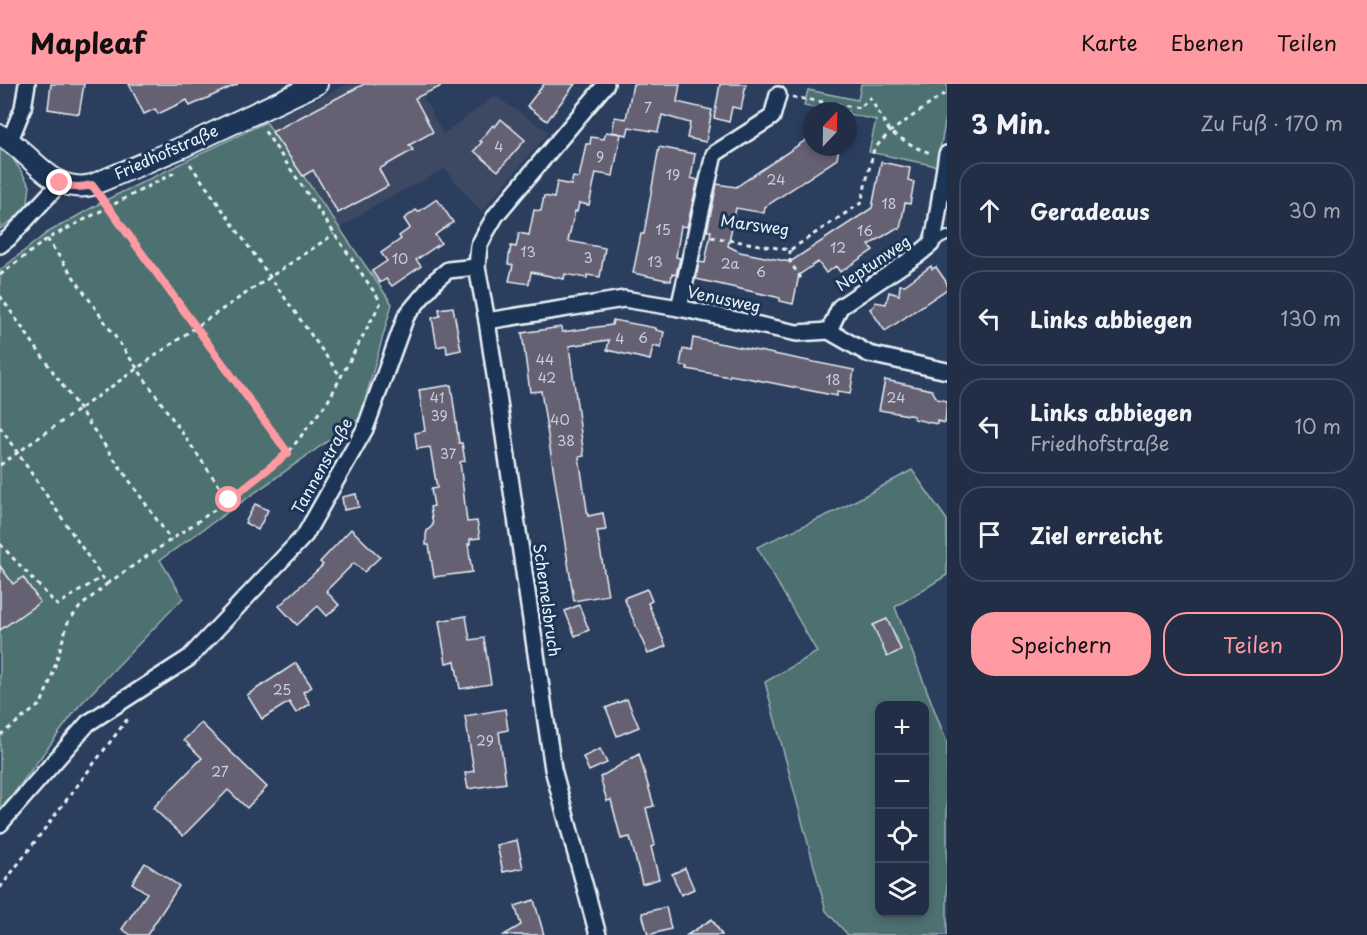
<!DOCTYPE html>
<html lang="de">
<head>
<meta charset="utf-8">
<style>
	:root { --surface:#212e46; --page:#29364d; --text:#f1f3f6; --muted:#a2a8b3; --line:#3e4a5f; --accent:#ff9aa2 }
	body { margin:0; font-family:"Playpen Sans",sans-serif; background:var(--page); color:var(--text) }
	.controls { position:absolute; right:18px; bottom:18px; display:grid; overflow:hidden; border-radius:12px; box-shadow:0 3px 9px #0003 }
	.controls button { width:54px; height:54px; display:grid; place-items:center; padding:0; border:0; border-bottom:2px solid var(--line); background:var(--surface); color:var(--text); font:30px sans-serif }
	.compass { position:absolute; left:803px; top:18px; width:54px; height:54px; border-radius:50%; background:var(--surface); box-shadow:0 3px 9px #0003; rotate:22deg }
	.stop { position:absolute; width:18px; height:18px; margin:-14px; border:4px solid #ff9aa2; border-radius:50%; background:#fff }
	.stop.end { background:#ff9aa2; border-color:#fff; box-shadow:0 2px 6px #0008 }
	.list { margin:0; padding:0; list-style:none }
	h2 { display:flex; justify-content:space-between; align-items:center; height:78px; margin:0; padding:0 24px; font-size:26px }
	h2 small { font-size:20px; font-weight:400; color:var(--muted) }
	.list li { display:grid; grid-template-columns:39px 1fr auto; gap:18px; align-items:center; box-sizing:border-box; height:96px; margin:0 12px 12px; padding:0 12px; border:2px solid var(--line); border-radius:24px }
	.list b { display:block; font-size:22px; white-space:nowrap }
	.list p { margin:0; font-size:20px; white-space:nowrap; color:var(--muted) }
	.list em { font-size:20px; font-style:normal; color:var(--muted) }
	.actions { display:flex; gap:12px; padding:18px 24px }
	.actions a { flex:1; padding:14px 0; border:2px solid var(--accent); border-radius:24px; text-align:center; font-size:21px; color:var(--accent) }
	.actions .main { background:var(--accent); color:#111 }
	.icon { flex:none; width:33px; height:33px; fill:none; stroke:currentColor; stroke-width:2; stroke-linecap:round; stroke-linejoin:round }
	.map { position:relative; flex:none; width:947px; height:851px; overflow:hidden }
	header { display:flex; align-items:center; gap:36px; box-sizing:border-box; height:84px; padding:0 30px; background:var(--accent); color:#111 }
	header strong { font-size:28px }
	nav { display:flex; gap:33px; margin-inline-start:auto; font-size:21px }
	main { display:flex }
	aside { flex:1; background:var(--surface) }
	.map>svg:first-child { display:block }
	.built { fill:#3d4864 }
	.green { fill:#4d7071; stroke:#9ab0b4; stroke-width:1.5; fill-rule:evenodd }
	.building { fill:#666173; stroke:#e8f1f8; stroke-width:1.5 }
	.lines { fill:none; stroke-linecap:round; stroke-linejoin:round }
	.service-casing { stroke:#e8f1f8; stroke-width:12 }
	.minor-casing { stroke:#e8f1f8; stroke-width:20 }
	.tertiary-casing { stroke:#e8f1f8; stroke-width:24 }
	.path { stroke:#e8f1f8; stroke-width:3; stroke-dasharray:4.5 4.5; stroke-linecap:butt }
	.service { stroke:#1d3557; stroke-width:8 }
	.minor { stroke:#1d3557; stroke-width:15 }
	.tertiary { stroke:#1d3557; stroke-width:20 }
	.route { stroke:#ff9aa2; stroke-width:8 }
	.labels { text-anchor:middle; stroke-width:6; stroke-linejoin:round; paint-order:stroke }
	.number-label { font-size:14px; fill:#c8cdd7 }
	.street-label { font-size:16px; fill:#e8f1f8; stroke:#1d3557 }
</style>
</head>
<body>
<header>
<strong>Mapleaf</strong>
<nav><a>Karte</a><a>Ebenen</a><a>Teilen</a></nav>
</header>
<main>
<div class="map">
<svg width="947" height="851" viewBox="0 0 947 851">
	<rect width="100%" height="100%" fill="#2c3e5d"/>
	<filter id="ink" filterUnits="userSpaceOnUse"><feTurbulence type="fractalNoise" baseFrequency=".0167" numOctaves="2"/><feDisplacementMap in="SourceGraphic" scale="12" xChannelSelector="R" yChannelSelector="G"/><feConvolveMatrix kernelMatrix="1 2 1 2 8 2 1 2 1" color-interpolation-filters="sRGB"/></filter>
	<g filter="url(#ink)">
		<!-- built -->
		<polygon class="built" points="349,0 416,0 443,50 495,12 549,48 481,128 445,85 380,118 339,145 266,38"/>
		<!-- green -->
		<g class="green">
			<polygon points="861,0 947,0 947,28 937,82 869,68 876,36 848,30 848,27 832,27 804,22 808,6 858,16"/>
			<polygon points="266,38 392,220 360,334 160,476 183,514 79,622 0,728 0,186 47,149 104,117"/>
			<polygon points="0,66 11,71 30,102 27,125 0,145"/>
			<path d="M912,386L947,436V491L895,523L947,659V851H848L826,827L765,598L817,568L757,463L838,426ZM880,622H924V828H880Z"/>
		</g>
		<!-- building -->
		<g class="building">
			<polygon points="51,0 84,0 79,30 48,25"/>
			<polygon points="129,0 238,0 190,22 187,16 158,30 155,25 144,30"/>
			<polygon points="364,0 446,0 415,14 433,48 409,61 413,66 379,85 388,102 338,129 313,86 303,92 272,48"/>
			<polygon points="544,0 575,0 547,37 527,22"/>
			<polygon points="633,0 680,0 677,18 712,26 706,58 687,54 690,39 662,31 658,48 629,43 627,51 612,48 615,33 626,35"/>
			<polygon points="720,0 746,0 741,25 732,23 729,38 714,34"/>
			<polygon points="501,35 525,56 498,87 474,67 482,58 480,57 493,41 495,43"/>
			<polygon points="606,48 621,50 613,92 596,89 589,121 579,119 577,128 575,127 568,157 605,164 600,193 587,191 587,194 565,190 564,195 531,188 529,200 509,197 513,181 508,180 509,172 511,162 516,163 519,149 529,151 534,126 541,127 544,112 554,114 557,98 571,101 573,93 579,94 586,60 590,60 591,53 604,55"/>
			<polygon points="812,52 812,63 839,63 837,75 765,123 764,129 736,124 728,162 740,168 790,178 872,124 881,78 910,84 908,96 914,98 910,120 905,119 900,145 895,145 869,161 873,166 840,188 836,182 826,189 818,178 799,191 793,220 780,217 780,214 776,213 696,195 699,178 705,179 711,147 707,147 717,100 736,103"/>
			<polygon points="659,63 695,70 691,94 698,96 687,143 681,142 676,173 680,174 676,191 672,190 671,197 633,189 641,150 644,150"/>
			<polygon points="437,115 453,138 435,151 441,159 416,176 421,182 392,202 386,195 380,199 372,187 387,177 381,169 401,155 399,152 410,144 404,135 416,126 418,128"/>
			<polygon points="931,182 932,185 936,183 947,199 947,205 885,247 870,225 874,222 875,218 886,220 889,208 899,211 900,201 905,201"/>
			<polygon points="453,223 461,266 447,269 446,261 437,263 432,234 440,232 439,225"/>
			<polygon points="613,236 656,244 656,246 664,248 661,264 653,262 650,276 607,266 609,256 569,262 584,372 579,373 588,432 603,429 606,446 597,447 608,511 574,517 541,307 530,308 522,249 561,243 562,248 597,243 612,241"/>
			<polygon points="693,254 854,286 850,310 837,308 837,312 747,294 730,291 729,293 687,285 688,283 680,281 683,265 691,267"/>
			<polygon points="885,296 932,306 937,315 947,317 945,339 937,337 937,340 914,335 914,332 879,326"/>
			<polygon points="451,301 459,359 462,359 465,377 460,378 467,438 477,437 480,454 470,455 470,460 468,460 472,488 434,493 429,461 426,461 426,451 427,447 433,441 430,423 434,422 431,405 437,404 430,363 417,365 415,349 425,347 419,306"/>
			<polygon points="356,410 359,423 344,426 342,413"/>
			<polygon points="255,420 268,426 258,446 245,439"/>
			<polygon points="351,445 380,473 364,488 354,479 326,507 339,521 327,532 318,522 297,541 279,522 323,481 320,478"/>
			<polygon points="0,482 13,500 23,493 40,518 0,546"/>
			<polygon points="647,505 652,517 648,519 666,562 648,570 624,514"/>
			<polygon points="579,521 589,546 575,552 565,527"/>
			<polygon points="466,532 470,556 484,554 491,600 460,605 455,577 446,579 439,537"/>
			<polygon points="887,535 901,566 887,573 873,541"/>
			<polygon points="296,579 312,603 303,608 310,620 296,629 289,618 262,635 247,611"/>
			<polygon points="627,615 639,643 617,652 606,624"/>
			<polygon points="505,625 508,646 499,648 506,699 468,705 465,689 474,687 465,632"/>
			<polygon points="201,639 267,703 247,724 228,706 183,752 153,724 202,674 184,656"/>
			<polygon points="600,665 607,679 589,687 583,673"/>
			<polygon points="639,670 654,722 646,724 655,761 651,763 659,795 642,800 630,753 621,755 611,716 607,717 600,693"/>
			<polygon points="517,756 523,784 503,788 497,761"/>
			<polygon points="145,779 179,802 147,851 131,851 122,845 147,809 132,799"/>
			<polygon points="685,784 694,805 681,811 672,790"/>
			<polygon points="534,816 544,851 504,851 521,841 515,822"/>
			<polygon points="666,823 671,845 648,851 642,829"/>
			<polygon points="712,835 722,851 687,851"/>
		</g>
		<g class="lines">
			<!-- service casing -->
			<g class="service-casing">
				<polyline id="service" points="932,159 947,152"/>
			</g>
			<!-- minor casing -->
			<g class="minor-casing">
				<g id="minor">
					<polyline points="10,56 23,24 27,0"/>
					<polyline points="0,161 9,154 60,99"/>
					<polyline points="679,224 714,70 772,33 778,11"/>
					<polyline points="487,237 624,215 679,224 797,249 829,247 869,270 947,287"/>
					<polyline points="829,247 840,223 919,170 931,160 935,147 947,70"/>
					<polyline points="0,740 88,639 189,574 305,451 365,345 406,232 436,196 448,186 477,183"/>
					<polyline points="598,851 553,685 487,237 477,183 479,162 486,148 496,131 606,0"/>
				</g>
			</g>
			<!-- tertiary casing -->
			<g class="tertiary-casing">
				<path id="tertiary" d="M0,51C33,69 51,111 92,101L185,62L317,0"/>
			</g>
			<!-- path -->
			<g class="path">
				<polyline points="792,13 860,24 870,14 890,48 917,64 933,70"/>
				<polyline points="190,80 341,293"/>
				<polyline points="102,115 287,369"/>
				<polyline points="711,153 790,166 861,119 874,65 890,48 947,8"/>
				<polyline points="47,155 229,416"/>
				<polyline points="790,166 790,178 803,197"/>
				<polyline points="0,191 47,155 174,89"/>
				<polyline points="0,212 171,456"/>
				<polyline points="0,343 102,493"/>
				<polyline points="0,381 196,243 334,150"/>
				<polyline points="0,460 57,521 102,493 108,499 229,416 288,369 328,317 381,218 264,46"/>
				<polyline points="0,651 41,620 51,595 68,538 80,523 108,499"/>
				<polyline points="0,804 129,633"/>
			</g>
			<!-- service -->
			<use href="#service" class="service"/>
			<!-- minor -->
			<use href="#minor" class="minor"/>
			<!-- tertiary -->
			<use href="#tertiary" class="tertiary"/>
		</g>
	</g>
	<g class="lines" filter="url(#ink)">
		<!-- route -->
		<path class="route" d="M60,99C72,104 80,104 92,101L288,369L229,416"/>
	</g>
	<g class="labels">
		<!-- number labels -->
		<g class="number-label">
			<text x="648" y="29">7</text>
			<text x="499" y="68">4</text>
			<text x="600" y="78">9</text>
			<text x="673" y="96">19</text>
			<text x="776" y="101">24</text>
			<text x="889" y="125">18</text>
			<text x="663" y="151">15</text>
			<text x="865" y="152">16</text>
			<text x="838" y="169">12</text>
			<text x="528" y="173">13</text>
			<text x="588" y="179">3</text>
			<text x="400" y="180">10</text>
			<text x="655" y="183">13</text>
			<text x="730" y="185">2a</text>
			<text x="761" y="193">6</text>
			<text x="643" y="259">6</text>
			<text x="620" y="260">4</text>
			<text x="545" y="281">44</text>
			<text x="547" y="299">42</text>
			<text x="833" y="301">18</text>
			<text x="437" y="319">41</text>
			<text x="896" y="319">24</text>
			<text x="439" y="337">39</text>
			<text x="560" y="341">40</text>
			<text x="566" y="362">38</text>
			<text x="448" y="375">37</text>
			<text x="282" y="611">25</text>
			<text x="485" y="662">29</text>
			<text x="220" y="693">27</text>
		</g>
		<!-- street labels -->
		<g class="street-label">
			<text transform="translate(166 68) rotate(-24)" y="6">Friedhofstraße</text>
			<text transform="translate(755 141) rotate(8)" y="6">Marsweg</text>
			<text transform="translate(873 179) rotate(-34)" y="6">Neptunweg</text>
			<text transform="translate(724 215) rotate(12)" y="6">Venusweg</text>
			<text transform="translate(322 382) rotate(-61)" y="6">Tannenstraße</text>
			<text transform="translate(547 516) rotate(82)" y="6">Schemelsbruch</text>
		</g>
	</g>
</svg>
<div class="controls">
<button>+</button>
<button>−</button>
<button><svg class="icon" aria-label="locate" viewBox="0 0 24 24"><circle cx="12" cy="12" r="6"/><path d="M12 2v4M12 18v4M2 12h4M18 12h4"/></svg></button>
<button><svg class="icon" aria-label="layers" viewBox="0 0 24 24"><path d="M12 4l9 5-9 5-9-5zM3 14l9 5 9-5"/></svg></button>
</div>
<svg class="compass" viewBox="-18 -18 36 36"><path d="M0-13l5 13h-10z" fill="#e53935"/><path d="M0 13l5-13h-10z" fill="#a2a8b3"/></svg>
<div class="stop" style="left:229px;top:416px"></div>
<div class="stop end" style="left:60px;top:99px"></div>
</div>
<aside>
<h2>3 Min.<small>Zu Fuß · 170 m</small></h2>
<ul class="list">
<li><svg class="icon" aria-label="ahead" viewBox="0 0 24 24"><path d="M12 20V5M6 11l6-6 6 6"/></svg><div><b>Geradeaus</b></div><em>30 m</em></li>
<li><svg class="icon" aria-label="left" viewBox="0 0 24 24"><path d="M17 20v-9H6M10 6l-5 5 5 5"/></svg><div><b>Links abbiegen</b></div><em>130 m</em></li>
<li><svg class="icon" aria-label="left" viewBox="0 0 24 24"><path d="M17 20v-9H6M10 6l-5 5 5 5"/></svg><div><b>Links abbiegen</b><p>Friedhofstraße</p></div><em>10 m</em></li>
<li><svg class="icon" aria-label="arrive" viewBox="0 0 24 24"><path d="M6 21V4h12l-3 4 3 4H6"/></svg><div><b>Ziel erreicht</b></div></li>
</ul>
<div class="actions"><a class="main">Speichern</a><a>Teilen</a></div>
</aside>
</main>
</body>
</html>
